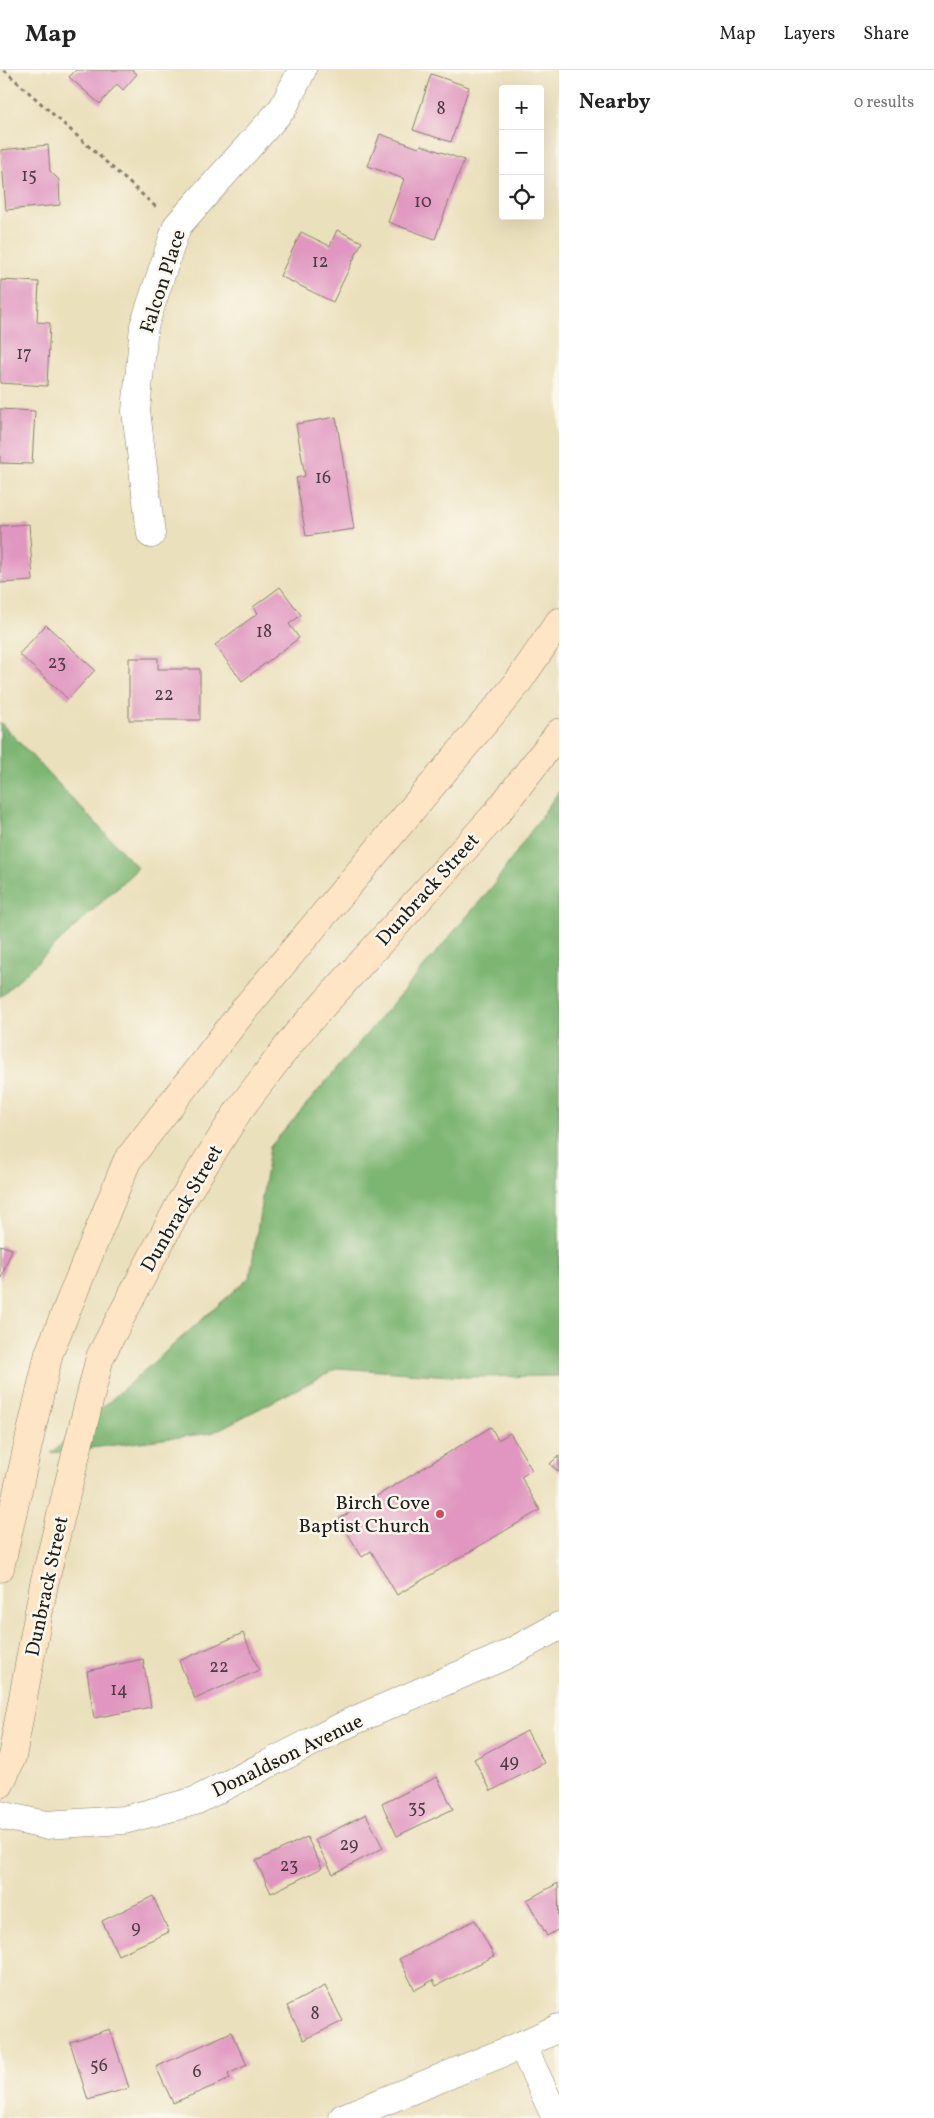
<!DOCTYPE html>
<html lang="en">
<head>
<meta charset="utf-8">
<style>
	:root { --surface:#fff; --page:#f2f2f2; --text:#222; --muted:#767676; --line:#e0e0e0 }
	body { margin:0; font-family:Vollkorn,serif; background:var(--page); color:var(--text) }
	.controls { position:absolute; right:15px; top:15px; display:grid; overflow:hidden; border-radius:5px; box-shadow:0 5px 20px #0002 }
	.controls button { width:45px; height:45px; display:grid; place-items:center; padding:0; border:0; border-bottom:1px solid var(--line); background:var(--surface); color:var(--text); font:25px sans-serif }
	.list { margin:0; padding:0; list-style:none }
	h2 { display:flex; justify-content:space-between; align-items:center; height:65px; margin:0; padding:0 20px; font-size:21px }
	h2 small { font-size:16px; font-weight:400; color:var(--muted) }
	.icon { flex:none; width:28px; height:28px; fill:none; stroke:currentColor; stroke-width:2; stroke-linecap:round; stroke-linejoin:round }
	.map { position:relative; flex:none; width:559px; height:2048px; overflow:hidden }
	header { display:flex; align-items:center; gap:30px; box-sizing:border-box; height:70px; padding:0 25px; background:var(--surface); border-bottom:1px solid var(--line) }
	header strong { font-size:24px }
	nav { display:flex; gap:28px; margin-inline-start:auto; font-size:18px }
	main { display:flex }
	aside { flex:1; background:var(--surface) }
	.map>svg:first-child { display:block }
	.forest { fill:#7db572; stroke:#4c6847 }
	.building { fill:#e096c0 }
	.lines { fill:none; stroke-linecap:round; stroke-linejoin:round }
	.minor-casing { stroke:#847e6c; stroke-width:29 }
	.secondary-casing { stroke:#847e6c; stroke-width:29 }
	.path { stroke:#847e6c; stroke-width:3; stroke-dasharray:4 4; stroke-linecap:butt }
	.minor { stroke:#fff; stroke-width:28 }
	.secondary { stroke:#fde5c5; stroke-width:28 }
	.poi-dot { fill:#d1495b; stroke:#fbf7ec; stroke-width:2 }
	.labels { text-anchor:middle; stroke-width:5; stroke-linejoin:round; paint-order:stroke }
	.number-label { font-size:18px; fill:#4d3a45 }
	.street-label { font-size:20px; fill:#1c1c1c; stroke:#fbf7ec }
	.poi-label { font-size:20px; fill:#1c1c1c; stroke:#fbf7ec; text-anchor:end }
</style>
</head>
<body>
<header>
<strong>Map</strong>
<nav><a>Map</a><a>Layers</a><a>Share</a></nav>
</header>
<main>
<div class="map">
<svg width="559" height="2048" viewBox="0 0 559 2048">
	<rect width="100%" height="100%" fill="#fbf7ec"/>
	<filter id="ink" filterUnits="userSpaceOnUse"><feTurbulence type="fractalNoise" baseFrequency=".02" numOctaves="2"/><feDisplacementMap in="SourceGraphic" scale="10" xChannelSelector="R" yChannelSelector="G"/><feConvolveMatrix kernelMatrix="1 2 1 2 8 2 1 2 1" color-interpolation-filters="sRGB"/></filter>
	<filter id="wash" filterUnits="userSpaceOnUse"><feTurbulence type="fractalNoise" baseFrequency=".0096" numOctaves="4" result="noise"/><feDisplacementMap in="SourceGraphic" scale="20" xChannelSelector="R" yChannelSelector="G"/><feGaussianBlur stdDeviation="1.12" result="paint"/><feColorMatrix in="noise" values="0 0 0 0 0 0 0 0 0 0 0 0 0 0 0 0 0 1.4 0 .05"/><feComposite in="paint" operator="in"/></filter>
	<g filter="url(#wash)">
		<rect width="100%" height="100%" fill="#ebe0bc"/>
		<!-- forest -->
		<g class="forest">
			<polygon points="0,652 138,798 0,927"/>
			<polygon points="559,721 559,1306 465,1307 338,1298 212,1363 51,1383 250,1207 270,1077 492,817"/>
		</g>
		<g id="blocks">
			<!-- building -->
			<g class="building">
				<polygon points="76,0 132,0 137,4 123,20 117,14 100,34 69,7"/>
				<polygon points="431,4 469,17 451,72 413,60"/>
				<polygon points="380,64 419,78 421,75 464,90 435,169 388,152 404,109 368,96"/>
				<polygon points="48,75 50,101 59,110 60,135 6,140 1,80"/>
				<polygon points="337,160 362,172 333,232 280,206 301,162 330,176"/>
				<polygon points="1,210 39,212 37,252 50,253 47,316 0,313"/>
				<polygon points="0,339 35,341 32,394 0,393"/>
				<polygon points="336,347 354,459 306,466 296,408 305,406 296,354"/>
				<polygon points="29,454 33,511 0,513 0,456"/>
				<polygon points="280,517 301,545 289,554 299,568 242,611 215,575 258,543 253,537"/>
				<polygon points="46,555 95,600 68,629 19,584"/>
				<polygon points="129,588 158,588 158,599 200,599 200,650 129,650"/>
				<polygon points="0,1175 12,1179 0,1211"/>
				<polygon points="491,1357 498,1370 510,1363 532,1400 521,1407 540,1440 397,1525 371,1481 362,1487 339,1449"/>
				<polygon points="559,1385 559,1402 550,1394"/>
				<polygon points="243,1563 259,1600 195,1629 179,1591"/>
				<polygon points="143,1589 151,1637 94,1648 87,1601"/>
				<polygon points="527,1661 544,1693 491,1721 474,1689"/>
				<polygon points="437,1707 453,1739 397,1766 382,1734"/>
				<polygon points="366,1744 383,1778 333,1804 315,1770"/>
				<polygon points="307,1767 322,1798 271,1823 256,1791"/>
				<polygon points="558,1813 559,1859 547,1866 527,1830"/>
				<polygon points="153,1826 169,1862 118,1885 102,1851"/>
				<polygon points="475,1850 494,1886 436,1916 433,1910 415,1920 399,1889"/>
				<polygon points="325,1916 343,1951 304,1970 287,1936"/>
				<polygon points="110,1959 129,2018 88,2030 70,1972"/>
				<polygon points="231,1962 247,1995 228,2004 230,2009 173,2033 156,1997"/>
			</g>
		</g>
	</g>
	<g filter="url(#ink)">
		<use href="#blocks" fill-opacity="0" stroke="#847e6c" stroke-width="1"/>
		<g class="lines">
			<!-- minor casing -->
			<g class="minor-casing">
				<g id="minor">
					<polyline points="151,464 136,341 144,256 177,156 283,38 302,0"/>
					<polyline points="0,1745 45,1755 124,1750 195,1731 353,1651 504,1586 559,1556"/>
					<polyline points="522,1975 556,2048"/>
					<polyline points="343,2048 522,1975 559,1958"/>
				</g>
			</g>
			<!-- secondary casing -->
			<g class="secondary-casing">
				<g id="secondary">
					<polyline points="0,1498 49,1283 127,1091 243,941 516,615 559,552"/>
					<polyline points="0,1714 12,1687 44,1514 100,1287 181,1132 239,1040 297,964 496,744 559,663"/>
				</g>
			</g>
			<!-- path -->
			<polyline class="path" points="4,0 156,137"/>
			<!-- minor -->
			<use href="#minor" class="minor"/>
			<!-- secondary -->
			<use href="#secondary" class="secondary"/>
		</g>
	</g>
	<!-- markers -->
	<circle class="poi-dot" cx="440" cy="1444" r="5"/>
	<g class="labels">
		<!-- number labels -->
		<g class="number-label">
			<text x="441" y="44">8</text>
			<text x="29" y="111">15</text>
			<text x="423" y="137">10</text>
			<text x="320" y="197">12</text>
			<text x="24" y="289">17</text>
			<text x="323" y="413">16</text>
			<text x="264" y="567">18</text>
			<text x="57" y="598">23</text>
			<text x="164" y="630">22</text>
			<text x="219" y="1602">22</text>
			<text x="119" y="1625">14</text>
			<text x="509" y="1697">49</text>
			<text x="417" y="1743">35</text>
			<text x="349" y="1780">29</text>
			<text x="289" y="1801">23</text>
			<text x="136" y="1863">9</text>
			<text x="315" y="1949">8</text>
			<text x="99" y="2001">56</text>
			<text x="197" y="2007">6</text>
		</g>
		<!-- street labels -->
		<g class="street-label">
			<text transform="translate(162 211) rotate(-72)" y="7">Falcon Place</text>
			<text transform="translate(427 819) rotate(-48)" y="7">Dunbrack Street</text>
			<text transform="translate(181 1138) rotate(-60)" y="7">Dunbrack Street</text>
			<text transform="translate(46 1516) rotate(-78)" y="7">Dunbrack Street</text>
			<text transform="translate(287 1685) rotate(-26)" y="7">Donaldson Avenue</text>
		</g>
		<!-- poi labels -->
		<g class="poi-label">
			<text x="430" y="1439">Birch Cove<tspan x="430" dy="23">Baptist Church</tspan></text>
		</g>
	</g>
</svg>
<div class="controls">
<button>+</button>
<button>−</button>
<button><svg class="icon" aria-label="locate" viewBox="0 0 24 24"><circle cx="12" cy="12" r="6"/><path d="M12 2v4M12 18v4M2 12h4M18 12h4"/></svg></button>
</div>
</div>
<aside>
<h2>Nearby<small>0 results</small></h2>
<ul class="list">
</ul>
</aside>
</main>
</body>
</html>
